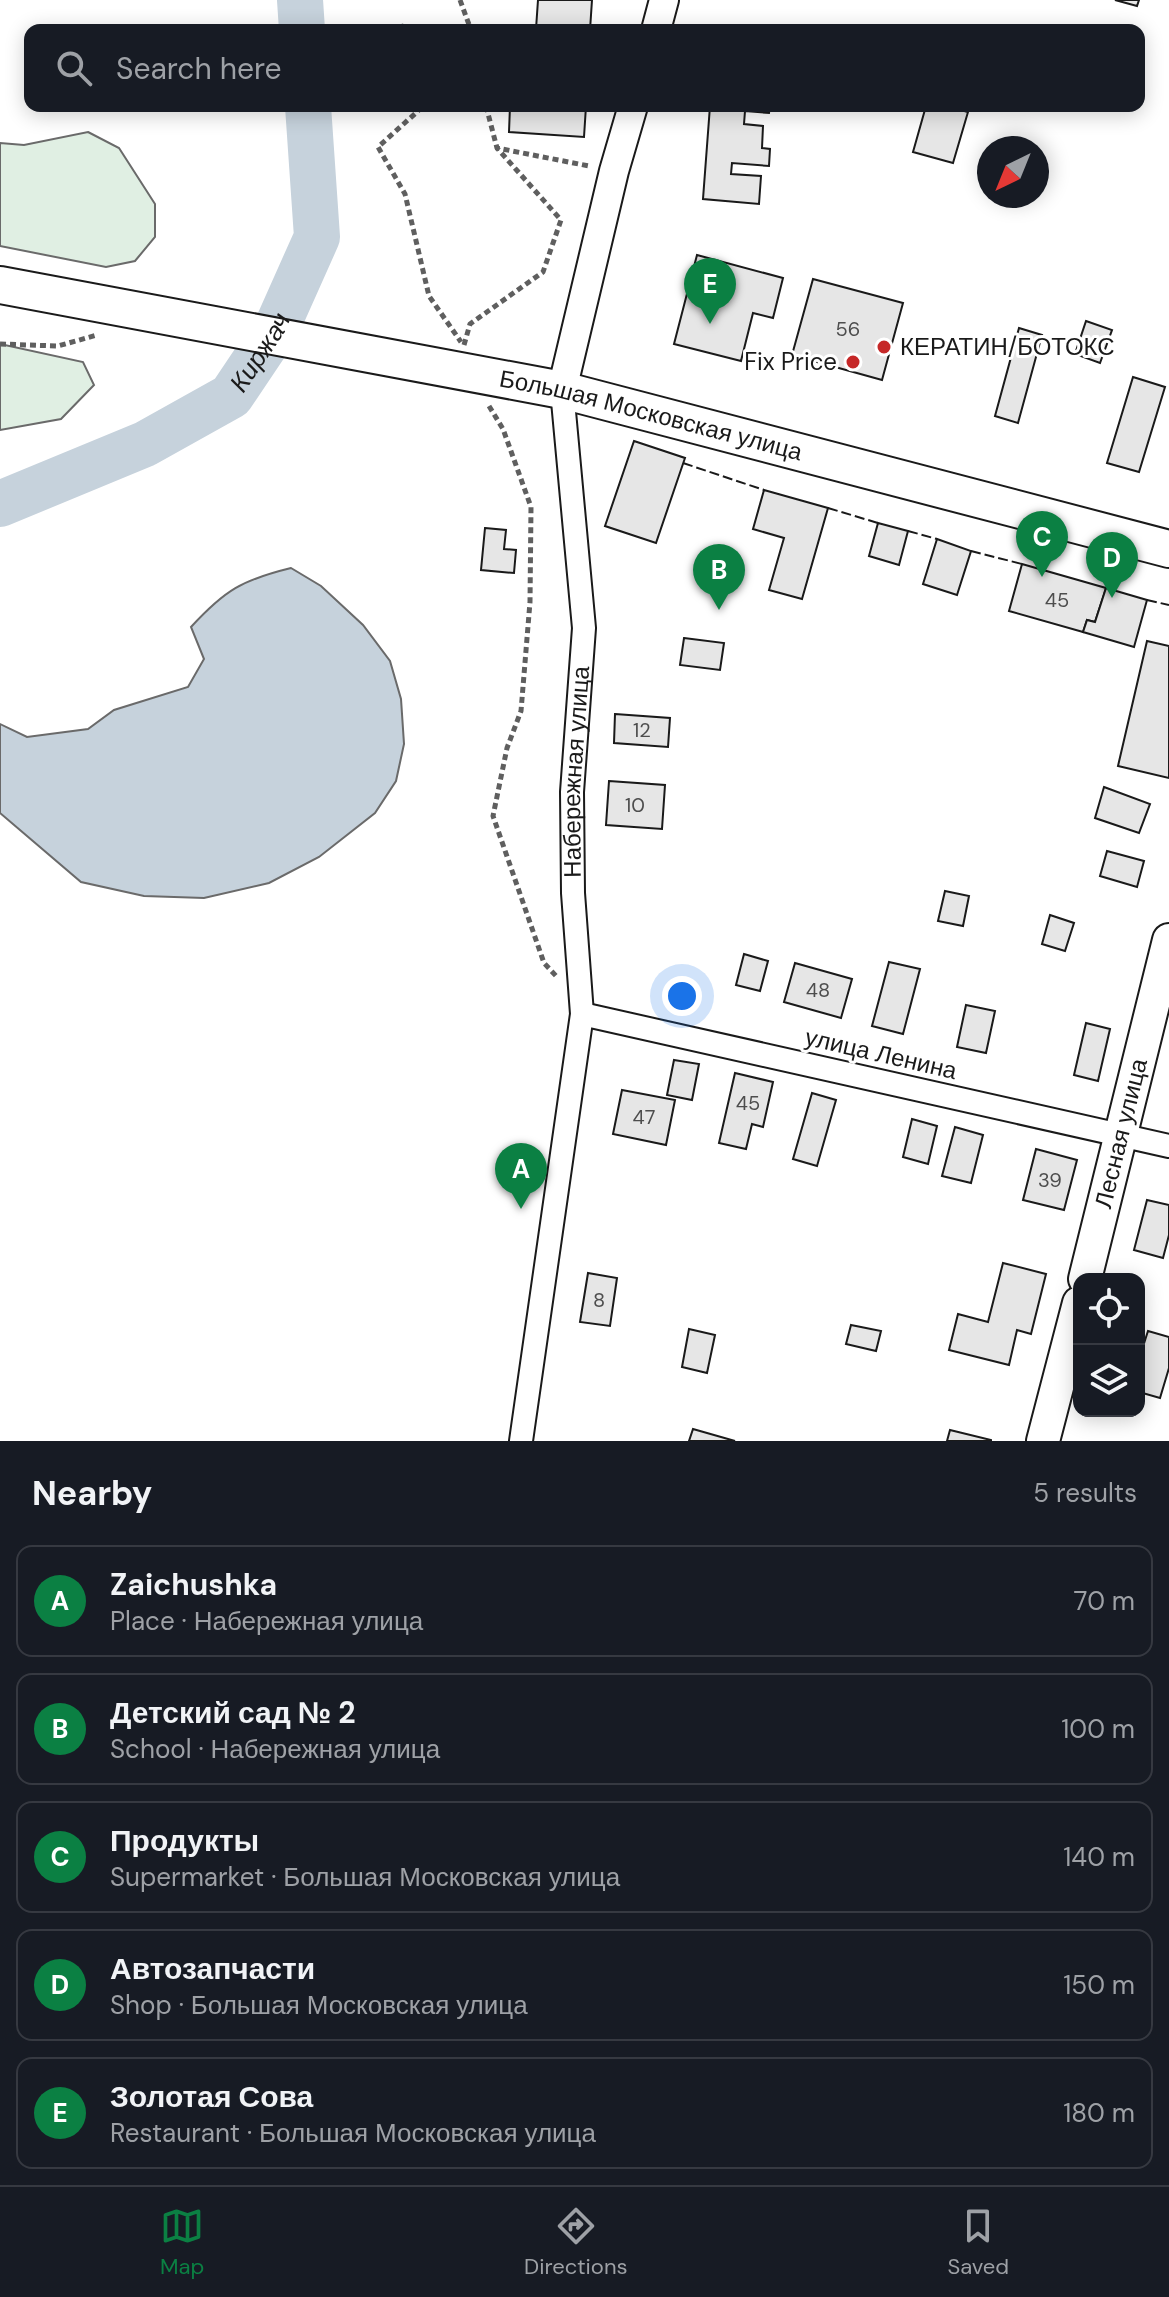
<!DOCTYPE html>
<html lang="en">
<head>
<meta charset="utf-8">
<style>
	:root { --surface:#171b24; --page:#242831; --text:#f1f3f6; --muted:#9ea1a6; --line:#363941; --accent:#0b8043 }
	body { margin:0; font-family:"DM Sans",sans-serif; background:var(--page); color:var(--text) }
	.controls { position:absolute; right:24px; bottom:24px; display:grid; overflow:hidden; border-radius:16px; box-shadow:0 4px 20px #0003 }
	.controls button { width:72px; height:72px; display:grid; place-items:center; padding:0; border:0; border-bottom:2px solid var(--line); background:var(--surface); color:var(--text); font:40px sans-serif }
	.compass { position:absolute; left:977px; top:136px; width:72px; height:72px; border-radius:50%; background:var(--surface); box-shadow:0 4px 20px #0003; rotate:223deg }
	.you { position:absolute; left:682px; top:996px; width:28px; height:28px; margin:-20px; border:6px solid #fff; border-radius:50%; background:#1a73e8; box-shadow:0 0 0 12px #1a73e833 }
	.badge { display:grid; place-items:center; width:52px; height:52px; border-radius:50%; background:var(--accent); color:#fff; font-size:26px; font-weight:700 }
	.pin { position:absolute; translate:-50% -66px; filter:drop-shadow(0 2px 4px #0008) }
	.pin::after { content:''; position:absolute; top:42px; width:28px; height:24px; background:inherit; clip-path:polygon(0 0,100% 0,50% 100%) }
	.list { margin:0; padding:0; list-style:none }
	h2 { display:flex; justify-content:space-between; align-items:center; height:104px; margin:0; padding:0 32px; font-size:34px }
	h2 small { font-size:26px; font-weight:400; color:var(--muted) }
	.list li { display:grid; grid-template-columns:52px 1fr auto; gap:24px; align-items:center; box-sizing:border-box; height:112px; margin:0 16px 16px; padding:0 16px; border:2px solid var(--line); border-radius:16px }
	.list b { display:block; font-size:30px; white-space:nowrap }
	.list p { margin:0; font-size:26px; white-space:nowrap; color:var(--muted) }
	.list em { font-size:26px; font-style:normal; color:var(--muted) }
	.icon { flex:none; width:44px; height:44px; fill:none; stroke:currentColor; stroke-width:2; stroke-linecap:round; stroke-linejoin:round }
	.map { position:relative; flex:none; width:1169px; height:1441px; overflow:hidden }
	.search { position:absolute; background:var(--surface); box-shadow:0 4px 20px #0003; left:24px; right:24px; top:24px; height:88px; display:flex; align-items:center; gap:20px; box-sizing:border-box; padding:0 28px; border-radius:16px; color:var(--muted); font-size:30px }
	.sheet { height:744px; background:var(--surface) }
	nav { display:flex; justify-content:space-around; align-items:center; box-sizing:border-box; height:112px; border-top:2px solid var(--line); background:var(--surface); font-size:22px; color:var(--muted) }
	nav a { display:grid; justify-items:center; gap:4px }
	nav .on { color:var(--accent) }
	.map>svg:first-child { display:block }
	.green { fill:#e0efe3; stroke:#6a6a6a; stroke-width:2 }
	.water { fill:#c6d2dc; stroke:#6a6a6a; stroke-width:2 }
	.lines { fill:none; stroke-linecap:round; stroke-linejoin:round }
	.river { stroke:#c6d2dc; stroke-width:46 }
	.building { fill:#e6e6e6; stroke:#1a1a1a; stroke-width:2 }
	.minor-casing { stroke:#1a1a1a; stroke-width:26 }
	.tertiary-casing { stroke:#1a1a1a; stroke-width:32 }
	.secondary-casing { stroke:#1a1a1a; stroke-width:36 }
	.primary-casing { stroke:#1a1a1a; stroke-width:40 }
	.path { stroke:#5f5f5f; stroke-width:5; stroke-dasharray:6 4; stroke-linecap:butt }
	.minor { stroke:#fff; stroke-width:22 }
	.tertiary { stroke:#fff; stroke-width:28 }
	.secondary { stroke:#fff; stroke-width:32 }
	.primary { stroke:#fff; stroke-width:36 }
	.fence { stroke:#1a1a1a; stroke-width:2; stroke-dasharray:10 4; stroke-linecap:butt }
	.poi-dot { fill:#c62828; stroke:#fff; stroke-width:3 }
	.labels { text-anchor:middle; stroke-width:6; stroke-linejoin:round; paint-order:stroke }
	.number-label { font-size:20px; fill:#4d4d4d }
	.poi-label { font-size:24px; fill:#1a1a1a; stroke:#fff; text-anchor:start }
	.street-label { font-size:24px; fill:#1a1a1a; stroke:#fff }
	.water-label { font-size:26px; font-style:italic; fill:#1a1a1a; stroke:#fff }
</style>
</head>
<body>
<div class="map">
<svg width="1169" height="1441" viewBox="0 0 1169 1441">
	<rect width="100%" height="100%" fill="#fff"/>
	<!-- green -->
	<g class="green">
		<polygon points="88,132 119,148 155,204 155,237 135,261 106,267 0,246 0,143 24,145"/>
		<polygon points="0,344 83,362 94,385 61,419 0,430"/>
	</g>
	<!-- water -->
	<path class="water" d="M291,568L321,586L363,625L390,661L401,699L404,744L396,781L375,813L319,857L269,883L204,898L144,896L81,882L0,813V724L27,737L88,729L114,710L188,687L204,659L191,627C225,590 242,580 291,568Z"/>
	<g class="lines">
		<!-- river -->
		<g class="river">
			<polyline points="300,0 302,30"/>
			<path id="s1" d="M0,504L145,444L231,396L276,329L317,237L308,106"/>
		</g>
	</g>
	<!-- building -->
	<g class="building">
		<polygon points="538,0 592,0 590,30 491,30 492,26 536,29"/>
		<polygon points="1115,0 1139,0 1137,6"/>
		<polygon points="510,106 586,106 584,137 509,132"/>
		<polygon points="710,106 770,106 769,113 745,111 744,124 763,126 762,148 770,149 769,166 732,163 731,174 761,176 759,204 703,199"/>
		<polygon points="926,106 946,106 968,112 953,163 913,152"/>
		<polygon points="697,255 783,278 773,318 753,313 741,361 674,344"/>
		<polygon points="813,279 903,303 882,380 792,355"/>
		<polygon points="1086,321 1112,330 1100,363 1075,354"/>
		<polygon points="1019,328 1042,335 1018,423 995,416"/>
		<polygon points="1133,377 1165,387 1139,472 1107,463"/>
		<polygon points="634,441 685,458 656,543 605,526"/>
		<polygon points="764,490 828,508 802,599 769,590 784,538 753,529"/>
		<polygon points="878,523 908,531 899,565 869,556"/>
		<polygon points="485,528 506,530 504,549 516,550 514,573 481,570"/>
		<polygon points="937,539 971,551 957,595 923,584"/>
		<polygon points="1022,564 1106,588 1095,622 1087,620 1083,632 1009,611"/>
		<polygon points="1106,588 1147,600 1134,647 1083,632 1087,620 1095,622"/>
		<polygon points="684,638 724,643 720,670 680,665"/>
		<polygon points="1147,641 1169,646 1169,778 1118,766"/>
		<polygon points="615,714 670,718 668,747 614,743"/>
		<polygon points="609,781 665,785 662,829 606,825"/>
		<polygon points="1104,787 1150,804 1139,833 1095,818"/>
		<polygon points="1107,851 1144,861 1137,887 1100,876"/>
		<polygon points="945,891 969,896 963,926 938,921"/>
		<polygon points="1050,915 1074,923 1065,951 1042,944"/>
		<polygon points="744,954 768,961 760,991 736,985"/>
		<polygon points="889,962 920,969 903,1034 872,1026"/>
		<polygon points="795,963 852,979 841,1018 784,1002"/>
		<polygon points="966,1005 995,1011 986,1053 957,1047"/>
		<polygon points="1086,1023 1110,1029 1098,1081 1074,1075"/>
		<polygon points="674,1060 699,1064 692,1100 667,1095"/>
		<polygon points="735,1073 773,1082 763,1127 752,1124 746,1149 719,1143"/>
		<polygon points="622,1090 675,1100 666,1145 613,1134"/>
		<polygon points="812,1093 836,1100 817,1166 793,1159"/>
		<polygon points="912,1119 937,1126 928,1164 903,1157"/>
		<polygon points="955,1127 983,1135 971,1183 942,1176"/>
		<polygon points="1036,1149 1077,1160 1064,1210 1023,1200"/>
		<polygon points="1147,1200 1169,1205 1169,1235 1163,1258 1134,1250"/>
		<polygon points="1003,1263 1046,1274 1031,1334 1017,1330 1009,1365 949,1350 958,1314 988,1322"/>
		<polygon points="588,1273 617,1278 610,1326 580,1322"/>
		<polygon points="851,1325 881,1331 876,1351 846,1344"/>
		<polygon points="689,1329 715,1335 707,1373 682,1367"/>
		<polygon points="1148,1331 1169,1337 1169,1368 1160,1398 1139,1392 1139,1359"/>
		<polygon points="693,1429 735,1441 689,1441"/>
		<polygon points="950,1430 991,1440 991,1441 947,1441"/>
	</g>
	<g class="lines">
		<!-- minor casing -->
		<g class="minor-casing">
			<g id="minor">
				<polyline points="582,1014 1169,1146"/>
				<path id="s2" d="M521,1441L582,1014L573,893L572,792L584,628L562,390"/>
			</g>
		</g>
		<!-- tertiary casing -->
		<g class="tertiary-casing">
			<g id="tertiary">
				<polyline points="656,30 664,0"/>
				<polyline points="562,390 614,171 633,106"/>
			</g>
		</g>
		<!-- secondary casing -->
		<g class="secondary-casing">
			<g id="secondary">
				<path id="s3" d="M1085,1279L1169,940"/>
				<polyline points="1043,1441 1079,1303"/>
			</g>
		</g>
		<!-- primary casing -->
		<g class="primary-casing">
			<g id="primary">
				<path id="s4" d="M0,285L562,390L1169,549"/>
			</g>
		</g>
		<!-- path -->
		<g class="path">
			<polyline points="460,0 471,30"/>
			<polyline points="403,30 405,21"/>
			<polyline points="415,106 418,111 378,147 405,194 429,296 461,342"/>
			<polyline points="486,106 497,148 589,166"/>
			<polyline points="0,344 58,346 97,335"/>
			<polyline points="464,345 470,324 543,272 561,220 497,148"/>
			<polyline points="489,406 503,429 531,507 530,602 521,711 507,748 493,816 544,963 557,977"/>
		</g>
		<!-- minor -->
		<use href="#minor" class="minor"/>
		<!-- tertiary -->
		<use href="#tertiary" class="tertiary"/>
		<!-- secondary -->
		<use href="#secondary" class="secondary"/>
		<!-- primary -->
		<use href="#primary" class="primary"/>
		<!-- fence -->
		<g class="fence">
			<polyline points="683,463 764,490"/>
			<polyline points="828,508 878,523"/>
			<polyline points="908,531 937,539"/>
			<polyline points="971,551 1022,564"/>
			<polyline points="1147,600 1169,605"/>
		</g>
	</g>
	<!-- markers -->
	<g class="poi-dot">
		<circle cx="884" cy="347" r="8"/>
		<circle cx="853" cy="362" r="8"/>
	</g>
	<g class="labels">
		<!-- number labels -->
		<g class="number-label">
			<text x="848" y="336">56</text>
			<text x="1057" y="607">45</text>
			<text x="642" y="737">12</text>
			<text x="635" y="812">10</text>
			<text x="818" y="997">48</text>
			<text x="748" y="1110">45</text>
			<text x="644" y="1124">47</text>
			<text x="1050" y="1187">39</text>
			<text x="599" y="1307">8</text>
		</g>
		<!-- poi labels -->
		<g class="poi-label">
			<text x="900" y="355">КЕРАТИН/БОТОКС</text>
			<text x="837" y="370" text-anchor="end">Fix Price</text>
		</g>
		<!-- street labels -->
		<g class="street-label">
			<text dy="8" stroke="none"><textPath href="#s4" startOffset="664">Большая Московская улица</textPath></text>
			<text dy="8" stroke="none"><textPath href="#s2" startOffset="674">Набережная улица</textPath></text>
			<text transform="translate(881 1054) rotate(13)" y="8">улица Ленина</text>
			<text dy="8" stroke="none"><textPath href="#s3" startOffset="150">Лесная улица</textPath></text>
		</g>
		<!-- water labels -->
		<g class="water-label">
			<text dy="9" stroke="none"><textPath href="#s1" startOffset="308">Киржач</textPath></text>
		</g>
	</g>
</svg>
<div class="controls">
<button><svg class="icon" aria-label="locate" viewBox="0 0 24 24"><circle cx="12" cy="12" r="6"/><path d="M12 2v4M12 18v4M2 12h4M18 12h4"/></svg></button>
<button><svg class="icon" aria-label="layers" viewBox="0 0 24 24"><path d="M12 4l9 5-9 5-9-5zM3 14l9 5 9-5"/></svg></button>
</div>
<svg class="compass" viewBox="-18 -18 36 36"><path d="M0-13l5 13h-10z" fill="#e53935"/><path d="M0 13l5-13h-10z" fill="#9ea1a6"/></svg>
<div class="you"></div>
<div class="pin badge" style="left:521px;top:1209px">A</div>
<div class="pin badge" style="left:719px;top:610px">B</div>
<div class="pin badge" style="left:1042px;top:577px">C</div>
<div class="pin badge" style="left:1112px;top:598px">D</div>
<div class="pin badge" style="left:710px;top:324px">E</div>
<div class="search"><svg class="icon" aria-label="search" viewBox="0 0 24 24"><circle cx="10" cy="10" r="6"/><path d="M15 15l6 6"/></svg>Search here</div>
</div>
<section class="sheet">
<h2>Nearby<small>5 results</small></h2>
<ul class="list">
<li><span class="badge">A</span><div><b>Zaichushka</b><p>Place · Набережная улица</p></div><em>70 m</em></li>
<li><span class="badge">B</span><div><b>Детский сад № 2</b><p>School · Набережная улица</p></div><em>100 m</em></li>
<li><span class="badge">C</span><div><b>Продукты</b><p>Supermarket · Большая Московская улица</p></div><em>140 m</em></li>
<li><span class="badge">D</span><div><b>Автозапчасти</b><p>Shop · Большая Московская улица</p></div><em>150 m</em></li>
<li><span class="badge">E</span><div><b>Золотая Сова</b><p>Restaurant · Большая Московская улица</p></div><em>180 m</em></li>
</ul>
</section>
<nav>
<a class="on"><svg class="icon" aria-label="map" viewBox="0 0 24 24"><path d="M3 6l6-2 6 2 6-2v14l-6 2-6-2-6 2zM9 4v14M15 6v14"/></svg>Map</a>
<a><svg class="icon" aria-label="directions" viewBox="0 0 24 24"><path d="M12 3l9 9-9 9-9-9zM9 14v-3h6M13 9l2 2-2 2"/></svg>Directions</a>
<a><svg class="icon" aria-label="saved" viewBox="0 0 24 24"><path d="M7 4h10v16l-5-4-5 4z"/></svg>Saved</a>
</nav>
</body>
</html>
